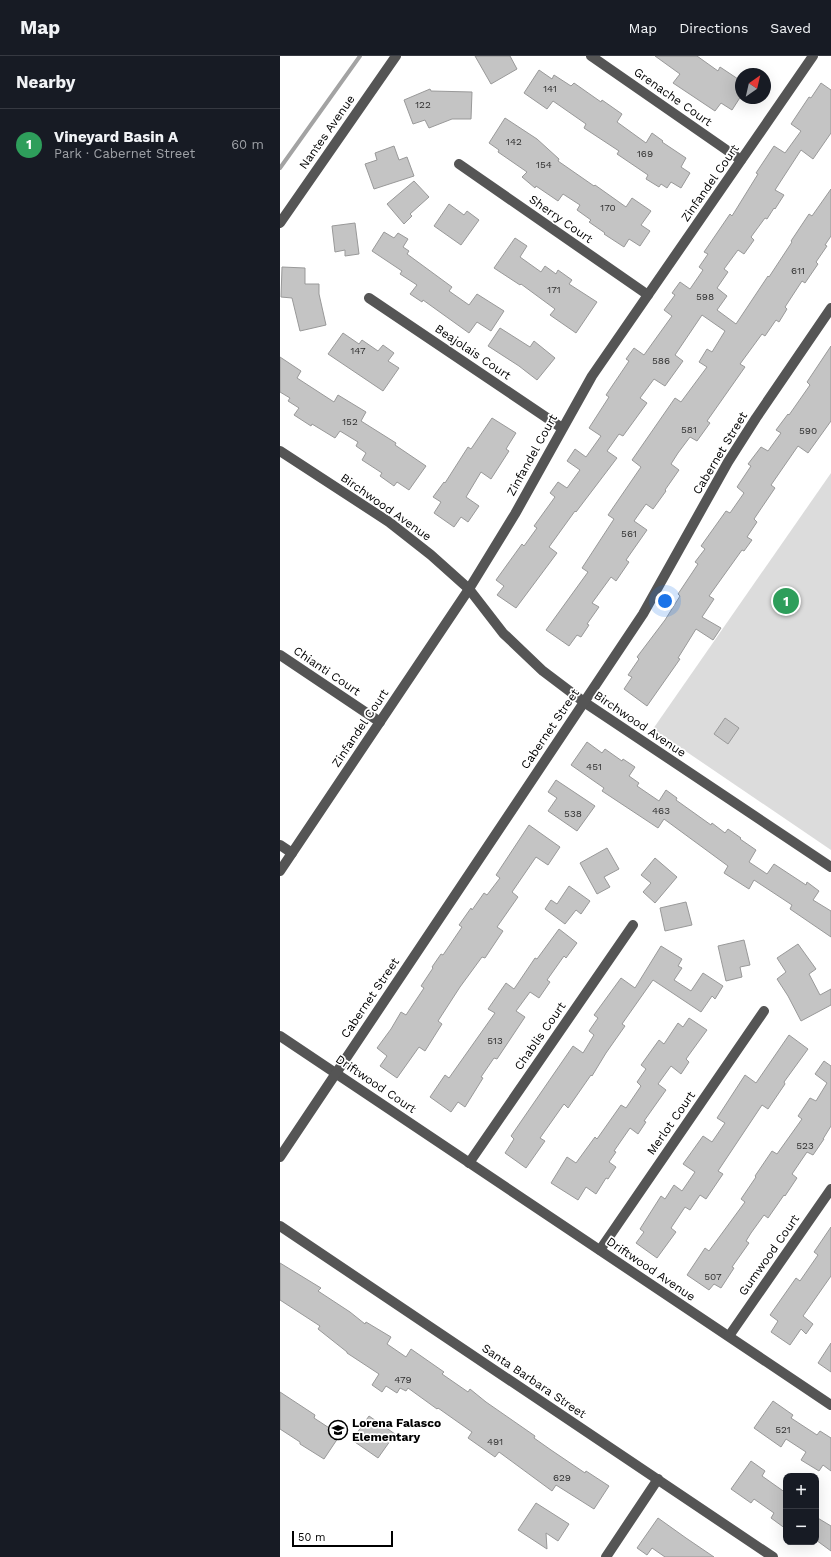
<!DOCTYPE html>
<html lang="en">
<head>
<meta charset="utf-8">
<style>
	:root { --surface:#171b24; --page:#20242c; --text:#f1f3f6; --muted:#9ea1a6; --line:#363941; --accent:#858687 }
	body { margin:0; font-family:"Work Sans",sans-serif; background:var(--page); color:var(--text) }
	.controls { position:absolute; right:12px; bottom:12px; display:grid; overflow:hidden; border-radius:8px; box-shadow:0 4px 16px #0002 }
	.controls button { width:36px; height:36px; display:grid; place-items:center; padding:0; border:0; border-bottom:1px solid var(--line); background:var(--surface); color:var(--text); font:20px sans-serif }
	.compass { position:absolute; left:455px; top:12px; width:36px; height:36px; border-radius:50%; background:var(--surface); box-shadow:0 4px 16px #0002; rotate:34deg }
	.scale { position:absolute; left:12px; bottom:10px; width:101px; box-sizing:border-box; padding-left:4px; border:2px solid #000; border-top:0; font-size:11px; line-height:14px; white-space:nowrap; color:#000; -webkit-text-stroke:3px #fff; paint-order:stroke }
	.you { position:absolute; left:385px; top:545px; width:14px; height:14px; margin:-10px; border:3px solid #fff; border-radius:50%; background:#1a73e8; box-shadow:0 0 0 6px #1a73e833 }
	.badge { display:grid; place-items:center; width:26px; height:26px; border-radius:50%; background:var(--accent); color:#fff; font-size:13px; font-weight:700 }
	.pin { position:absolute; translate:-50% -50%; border:2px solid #fff; box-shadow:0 1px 4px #0006 }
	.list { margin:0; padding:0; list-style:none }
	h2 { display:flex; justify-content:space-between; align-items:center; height:52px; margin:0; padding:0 16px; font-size:17px }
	h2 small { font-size:13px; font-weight:400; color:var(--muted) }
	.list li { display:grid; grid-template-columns:26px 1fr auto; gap:12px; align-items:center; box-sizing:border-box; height:72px; padding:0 16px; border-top:1px solid var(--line) }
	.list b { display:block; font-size:15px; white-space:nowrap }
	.list p { margin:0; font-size:13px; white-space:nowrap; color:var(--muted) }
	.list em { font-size:13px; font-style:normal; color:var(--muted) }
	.map { position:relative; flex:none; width:551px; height:1501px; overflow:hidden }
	header { display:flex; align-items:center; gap:24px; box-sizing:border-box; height:56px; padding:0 20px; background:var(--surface); border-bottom:1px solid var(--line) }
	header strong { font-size:19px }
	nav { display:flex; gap:22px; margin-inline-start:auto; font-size:14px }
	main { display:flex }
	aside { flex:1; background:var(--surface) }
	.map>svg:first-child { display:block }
	.green { fill:#dcdcdc }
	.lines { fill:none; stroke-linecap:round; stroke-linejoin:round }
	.stream { stroke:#a3a3a3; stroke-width:4 }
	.building { fill:#c4c4c4; stroke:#999 }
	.minor { stroke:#555; stroke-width:10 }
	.labels { text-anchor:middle; stroke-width:3.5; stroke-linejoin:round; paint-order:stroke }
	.number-label { font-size:10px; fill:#313131 }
	.street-label { font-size:12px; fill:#000; stroke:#fff }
	.poi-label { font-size:12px; font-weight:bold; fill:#000; stroke:#fff; text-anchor:start }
</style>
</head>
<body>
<header>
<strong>Map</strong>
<nav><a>Map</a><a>Directions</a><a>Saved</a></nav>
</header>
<main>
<aside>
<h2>Nearby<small></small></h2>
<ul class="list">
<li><span class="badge" style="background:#2e9e5b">1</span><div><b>Vineyard Basin A</b><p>Park · Cabernet Street</p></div><em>60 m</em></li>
</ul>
</aside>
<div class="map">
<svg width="551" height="1501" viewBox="0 0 551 1501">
	<rect width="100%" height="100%" fill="#fff"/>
	<!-- green -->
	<polygon class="green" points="551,417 551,794 373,673"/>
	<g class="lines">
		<!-- stream -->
		<polyline class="stream" points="0,112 80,0"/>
	</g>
	<!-- building -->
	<g class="building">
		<polygon points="195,0 230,0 237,13 211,28"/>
		<polygon points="375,0 417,0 438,15 440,11 461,25 461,40 452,54 441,47 435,55 393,27 400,18"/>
		<polygon points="259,14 272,23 274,19 291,30 294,27 321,46 322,44 342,58 337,66 366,87 372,77 383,85 382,86 406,102 401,111 410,117 401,132 391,126 387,132 381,128 379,131 366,123 368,119 337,98 339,95 304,72 306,68 273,45 267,53 244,37"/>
		<polygon points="541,27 551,34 551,77 533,103 521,94 495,134 504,139 495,153 494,152 487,163 485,162 471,181 474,184 464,198 458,194 444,213 448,216 437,232 447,240 437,254 456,268 488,220 489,221 512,186 511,185 529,158 532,160 551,133 551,180 545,189 547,190 536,206 538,208 525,227 522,225 505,251 507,253 499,266 496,264 485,280 482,278 460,308 465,311 427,365 430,367 417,385 410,381 398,397 391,408 399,414 385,434 386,435 373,453 366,448 354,465 367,474 346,504 349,506 336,525 331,521 312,547 319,551 307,568 309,569 301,581 297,579 289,590 266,574 308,516 302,512 334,463 328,459 361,411 352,404 395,342 401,346 427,311 419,306 427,293 432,296 445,275 422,259 395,299 403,305 385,330 374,323 360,342 367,347 343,380 339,378 327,395 337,402 296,456 295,455 269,491 277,497 236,552 217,539 224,530 216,524 242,488 244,490 257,472 254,470 275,441 270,437 278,426 287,432 300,414 287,405 295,393 306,401 321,380 309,372 329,341 326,339 349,305 346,303 354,292 364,299 374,285 392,260 384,254 395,239 392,237 400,226 410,233 423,214 419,211 428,198 424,196 450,158 452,160 478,118 476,117 494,90 505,97 521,75 511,68 529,41 531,42"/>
		<polygon points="150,33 151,35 192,36 191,63 172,63 149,72 145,64 133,68 124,44"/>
		<polygon points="225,62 257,83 279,103 278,105 314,130 315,129 346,151 352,142 371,155 361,169 370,175 360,190 349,183 344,191 324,178 325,177 309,166 311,164 297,154 300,149 283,138 278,145 256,130 255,132 242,121 247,116 218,96 219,94 209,87"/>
		<polygon points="114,90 119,104 127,101 134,120 94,133 85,108 97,104 95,97"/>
		<polygon points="134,125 149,141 130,158 132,160 124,168 107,148"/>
		<polygon points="169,148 184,159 187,155 199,164 181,189 154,170"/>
		<polygon points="75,167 79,198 65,200 65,194 55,196 52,170"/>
		<polygon points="104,176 114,182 118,177 128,183 123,191 129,195 127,198 172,231 169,235 189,249 197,238 224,255 211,275 197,266 189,277 143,244 142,246 130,238 137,229 120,218 122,215 92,195"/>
		<polygon points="235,182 247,190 240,201 261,216 265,210 276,218 278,214 292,224 289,228 317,246 296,277 270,259 275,253 241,228 240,229 214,212"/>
		<polygon points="2,211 25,212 25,228 39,228 39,238 46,269 20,275 12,242 1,241"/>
		<polygon points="220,272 250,291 254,285 275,302 257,324 239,310 208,290"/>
		<polygon points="63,277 79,288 82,284 98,295 103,289 114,297 108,305 119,312 103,335 48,298"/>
		<polygon points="551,290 551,365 528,397 518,390 491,429 495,432 474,463 477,466 467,481 472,484 464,495 462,494 429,540 434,543 422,561 441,572 433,584 416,573 398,602 400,603 367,650 344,633 352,621 348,619 359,603 357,601 385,564 400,540 398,538 418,508 415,506 425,493 421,490 446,455 450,457 464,437 457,431 471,410 468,408 481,391 488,395 501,377 496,374 508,358 509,359 530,329 527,326"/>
		<polygon points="0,301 21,315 17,322 54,346 58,339 86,356 81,365 116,387 115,389 146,410 129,434 117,426 114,430 100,420 102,417 82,404 86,397 76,390 78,386 60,375 55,382 32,368 31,370 14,359 19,352 8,345 10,342 0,336"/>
		<polygon points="212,362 236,377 226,393 229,395 211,423 201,416 186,441 199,450 188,466 181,461 174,471 154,457 161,446 153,441 164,426 165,427 188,391 191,393"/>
		<polygon points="445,662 459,672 448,688 434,678"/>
		<polygon points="307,686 322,697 325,693 342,705 343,703 355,711 349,720 359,727 357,730 379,745 386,734 397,742 396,744 431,769 432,767 445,777 448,773 461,782 460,783 476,794 469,806 487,818 494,808 526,829 527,826 539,835 533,844 551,855 551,881 510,853 512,849 474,824 469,833 444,817 448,810 384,763 378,772 322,735 324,732 291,709"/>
		<polygon points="276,724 315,750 297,775 268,755 277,742 268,736"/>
		<polygon points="249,769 280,791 268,809 256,801 232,836 238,841 217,871 223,875 205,902 202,901 180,931 158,965 162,968 145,995 139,991 117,1022 100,1010 107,1000 97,992 111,973 121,956 126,959 144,932 141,930 153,912 152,911 161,898 163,899 182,871 179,869 191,852 192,854 204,837 207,839 220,822 216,819"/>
		<polygon points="327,792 339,813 324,821 330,831 317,838 300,807"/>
		<polygon points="375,802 397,821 375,847 363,836 371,827 361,819"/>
		<polygon points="289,830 310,845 301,858 296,854 285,868 265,853 271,844 277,848"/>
		<polygon points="406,846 412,869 385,875 380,852"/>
		<polygon points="279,873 297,887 286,902 284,900 267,924 270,926 259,942 250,936 236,955 245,961 217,1003 214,1002 201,1021 203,1022 185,1051 178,1046 171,1056 150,1041 165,1019 169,1022 215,957 208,953 226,927 234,933 255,902 257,903"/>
		<polygon points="464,884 470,909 460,911 462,921 446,925 438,890"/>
		<polygon points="518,888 536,913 529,918 540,939 551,933 551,949 521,965 508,940 497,923 506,916 497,902"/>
		<polygon points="381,890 402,903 398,910 402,912 394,924 411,935 423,917 443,930 435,943 432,940 421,956 373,924 342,968 345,970 326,997 312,1020 311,1019 288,1052 284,1048 260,1082 265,1085 246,1112 225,1097 234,1083 231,1080 293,990 303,997 314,979 309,975 318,962 314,959 341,922 355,932"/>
		<polygon points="409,962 427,974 406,1003 409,1006 401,1018 391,1010 378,1028 386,1034 364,1065 366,1066 358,1078 350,1072 334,1095 336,1096 329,1106 336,1111 328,1123 326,1122 316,1138 306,1131 298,1144 271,1127 287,1101 296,1107 315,1081 317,1083 341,1049 346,1052 361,1030 357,1026 366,1013 361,1009 379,984 384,988 398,967 403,971"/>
		<polygon points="509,979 528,993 504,1026 505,1028 488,1053 482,1049 438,1115 443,1118 426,1143 420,1139 410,1154 405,1151 391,1172 396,1176 377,1202 356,1187 364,1176 360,1173 381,1140 385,1143 394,1129 402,1135 415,1116 403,1108 423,1080 432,1086 445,1067 437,1062 465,1019 476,1027"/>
		<polygon points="544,1005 551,1010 551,1070 543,1083 544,1083 533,1099 527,1096 512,1118 517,1122 505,1140 504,1139 488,1162 484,1159 471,1177 466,1185 469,1187 452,1211 454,1212 441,1232 434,1228 429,1234 407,1219 425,1192 429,1195 465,1146 461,1143 476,1121 475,1120 492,1095 497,1098 522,1063 518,1060 530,1042 536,1045 547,1027 535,1018"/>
		<polygon points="551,1171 551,1220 523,1260 533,1268 526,1278 521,1273 510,1289 491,1276 498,1265 490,1259 516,1222 520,1225 538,1199 534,1196"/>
		<polygon points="0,1207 41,1232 38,1235 70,1256 85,1268 86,1266 111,1281 107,1288 126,1301 131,1293 164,1316 162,1318 188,1336 190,1333 206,1346 255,1380 254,1382 271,1394 305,1417 306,1415 329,1430 314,1453 276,1429 272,1435 219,1396 215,1401 188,1382 192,1376 158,1352 157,1353 128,1332 126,1335 120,1332 117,1337 106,1330 102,1336 92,1329 99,1318 67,1297 67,1296 38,1273 40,1270 0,1244"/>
		<polygon points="551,1287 551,1316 538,1307"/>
		<polygon points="0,1336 35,1359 34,1362 60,1379 44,1403 20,1388 20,1386 0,1373"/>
		<polygon points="493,1345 513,1359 511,1362 537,1379 540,1375 551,1382 551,1415 543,1409 539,1415 521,1404 526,1396 506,1383 501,1391 474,1372"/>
		<polygon points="89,1360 115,1378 98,1402 72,1384"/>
		<polygon points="471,1405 485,1415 482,1420 506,1437 506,1473 491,1462 494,1457 474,1443 471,1447 451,1433"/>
		<polygon points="256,1447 289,1468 278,1485 266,1477 267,1493 238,1474"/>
		<polygon points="536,1461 551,1470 551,1495 536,1484"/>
		<polygon points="378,1462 406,1482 434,1501 385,1501 372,1492 367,1499 357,1492"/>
	</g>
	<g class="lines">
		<!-- minor -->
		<g class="minor">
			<polyline points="311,0 461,104"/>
			<polyline points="179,108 368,239"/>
			<polyline points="0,167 116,0"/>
			<polyline points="89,242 282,372"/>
			<polyline points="0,395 109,466 151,499 189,533 223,577 263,615 304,646 551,811"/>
			<polyline points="0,599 100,666"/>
			<polyline points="0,789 12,797"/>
			<polyline points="0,815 189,533 235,458 312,320 533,0"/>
			<polyline points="0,980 551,1349"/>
			<polyline points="0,1101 363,558 448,406 476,362 551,252"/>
			<polyline points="189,1107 353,869"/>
			<polyline points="0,1170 493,1501"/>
			<polyline points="320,1194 484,955"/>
			<polyline points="449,1280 551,1133"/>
			<polyline points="326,1501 378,1423"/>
		</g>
	</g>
	<!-- icons -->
	<defs>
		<g id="school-ring" transform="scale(1)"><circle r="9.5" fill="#fff" stroke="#000" stroke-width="1.5"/><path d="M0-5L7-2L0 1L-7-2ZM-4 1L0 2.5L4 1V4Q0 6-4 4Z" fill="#000"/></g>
	</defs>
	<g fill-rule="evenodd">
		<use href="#school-ring" x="58" y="1374"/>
	</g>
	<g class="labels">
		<!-- number labels -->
		<g class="number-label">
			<text x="270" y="36">141</text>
			<text x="143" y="52">122</text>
			<text x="234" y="89">142</text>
			<text x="365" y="101">169</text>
			<text x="264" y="112">154</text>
			<text x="328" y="155">170</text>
			<text x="518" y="218">611</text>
			<text x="274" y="237">171</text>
			<text x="425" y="244">598</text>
			<text x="78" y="298">147</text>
			<text x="381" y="308">586</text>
			<text x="70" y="369">152</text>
			<text x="409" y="377">581</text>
			<text x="528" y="378">590</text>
			<text x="349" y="481">561</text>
			<text x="314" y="714">451</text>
			<text x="381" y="758">463</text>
			<text x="293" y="761">538</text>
			<text x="215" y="988">513</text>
			<text x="525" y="1093">523</text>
			<text x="433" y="1224">507</text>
			<text x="123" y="1327">479</text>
			<text x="503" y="1377">521</text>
			<text x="215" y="1389">491</text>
			<text x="282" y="1425">629</text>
		</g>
		<!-- street labels -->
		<g class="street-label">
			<text transform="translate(393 41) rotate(35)" y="4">Grenache Court</text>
			<text transform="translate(47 76) rotate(-55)" y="4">Nantes Avenue</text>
			<text transform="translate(430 127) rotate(-55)" y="4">Zinfandel Court</text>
			<text transform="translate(281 163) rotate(35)" y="4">Sherry Court</text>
			<text transform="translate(193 296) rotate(34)" y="4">Beajolais Court</text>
			<text transform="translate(440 397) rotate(-59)" y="4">Cabernet Street</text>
			<text transform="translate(252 399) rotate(-61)" y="4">Zinfandel Court</text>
			<text transform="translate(106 451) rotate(35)" y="4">Birchwood Avenue</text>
			<text transform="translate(47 615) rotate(34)" y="4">Chianti Court</text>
			<text transform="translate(360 668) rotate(34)" y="4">Birchwood Avenue</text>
			<text transform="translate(80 672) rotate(-56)" y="4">Zinfandel Court</text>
			<text transform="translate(270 673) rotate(-56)" y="4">Cabernet Street</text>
			<text transform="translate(90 942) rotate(-56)" y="4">Cabernet Street</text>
			<text transform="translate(260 980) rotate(-55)" y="4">Chablis Court</text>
			<text transform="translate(96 1028) rotate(34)" y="4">Driftwood Court</text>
			<text transform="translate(391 1067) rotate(-55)" y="4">Merlot Court</text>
			<text transform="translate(489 1199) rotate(-55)" y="4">Gumwood Court</text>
			<text transform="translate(371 1213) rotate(34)" y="4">Driftwood Avenue</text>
			<text transform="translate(254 1325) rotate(34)" y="4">Santa Barbara Street</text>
		</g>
		<!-- poi labels -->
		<g class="poi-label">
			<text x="72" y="1371">Lorena Falasco<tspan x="72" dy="14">Elementary</tspan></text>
		</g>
	</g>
</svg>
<div class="controls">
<button>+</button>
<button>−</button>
</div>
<svg class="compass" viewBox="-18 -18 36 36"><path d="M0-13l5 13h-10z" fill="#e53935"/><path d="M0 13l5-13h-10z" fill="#9ea1a6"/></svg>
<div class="scale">50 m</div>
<div class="you"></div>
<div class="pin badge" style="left:506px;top:545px;background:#2e9e5b">1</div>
</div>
</main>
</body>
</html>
